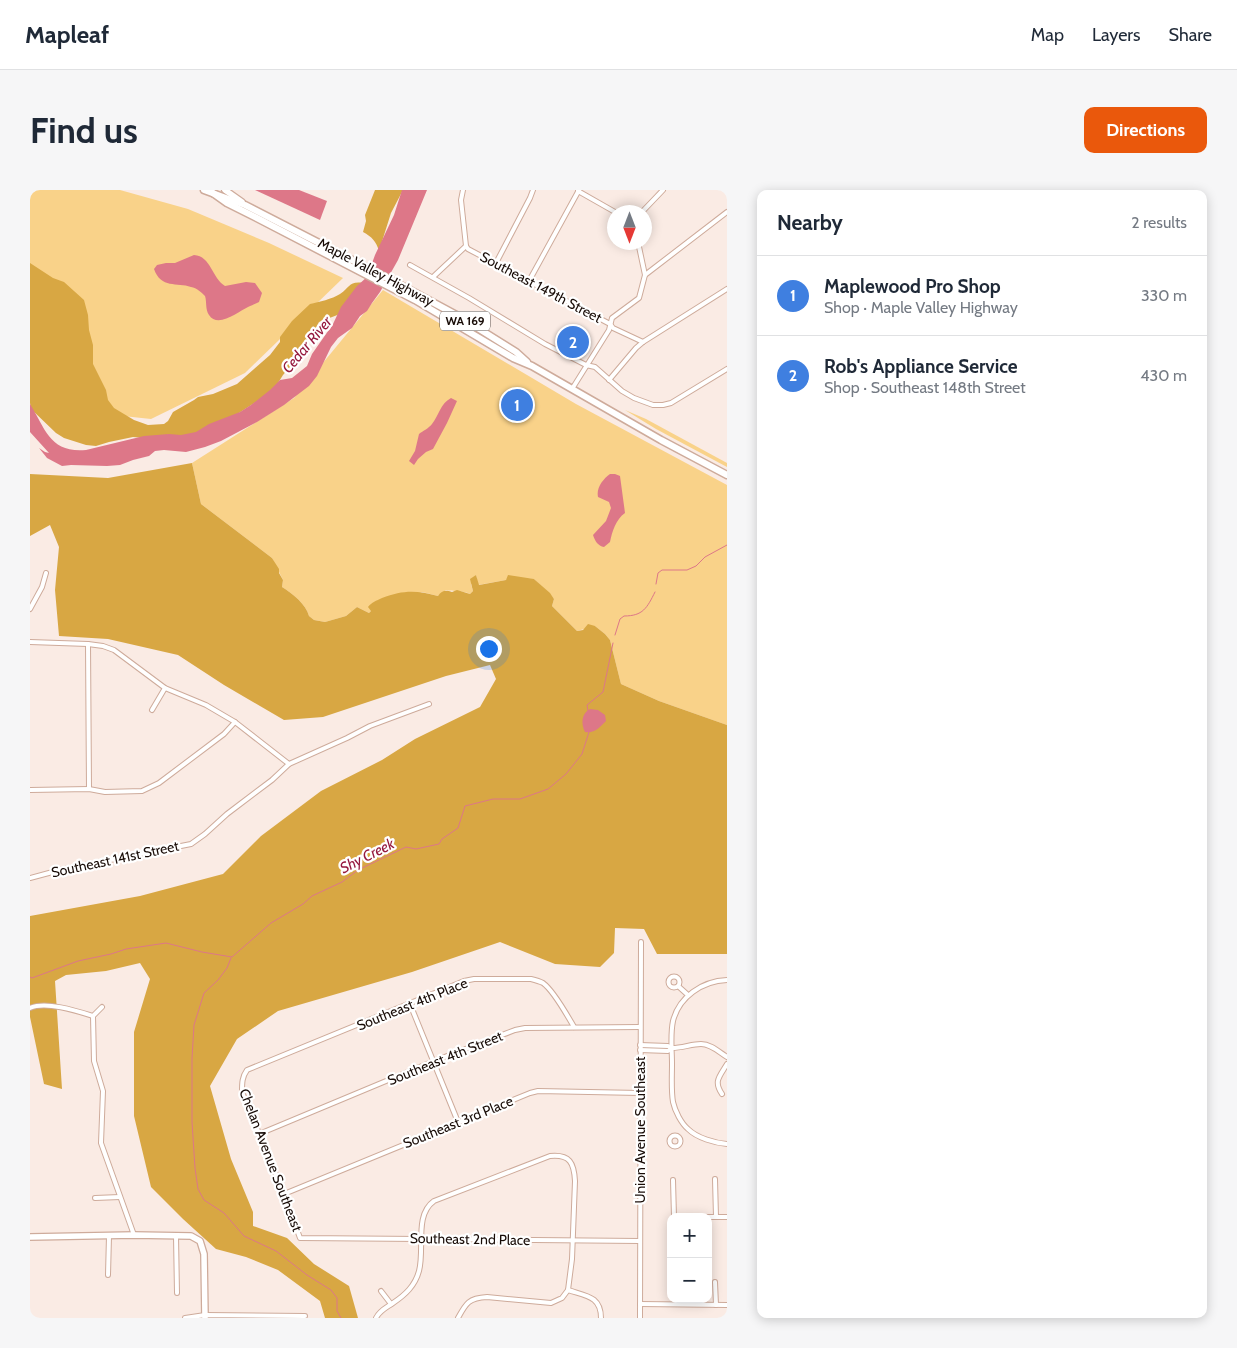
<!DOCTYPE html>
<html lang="en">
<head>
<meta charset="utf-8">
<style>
	:root { --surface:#fff; --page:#f6f6f7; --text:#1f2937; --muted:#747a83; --line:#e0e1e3; --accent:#ea580c }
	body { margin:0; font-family:Cabin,sans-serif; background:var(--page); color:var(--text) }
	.controls { position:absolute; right:15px; bottom:15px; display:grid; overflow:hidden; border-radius:10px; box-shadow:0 2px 12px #0003 }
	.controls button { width:45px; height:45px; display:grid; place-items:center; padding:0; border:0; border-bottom:1px solid var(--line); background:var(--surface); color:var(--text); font:25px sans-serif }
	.compass { position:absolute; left:577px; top:15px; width:45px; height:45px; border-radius:50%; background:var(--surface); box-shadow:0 2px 12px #0003; rotate:180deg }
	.you { position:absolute; left:458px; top:458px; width:18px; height:18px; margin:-12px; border:4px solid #fff; border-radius:50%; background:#1a73e8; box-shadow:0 0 0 8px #1a73e833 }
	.badge { display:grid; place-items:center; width:32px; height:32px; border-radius:50%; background:var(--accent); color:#fff; font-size:16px; font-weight:700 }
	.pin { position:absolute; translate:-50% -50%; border:2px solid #fff; box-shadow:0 1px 5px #0006 }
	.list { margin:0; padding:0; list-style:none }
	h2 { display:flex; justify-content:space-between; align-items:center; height:65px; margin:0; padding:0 20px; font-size:21px }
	h2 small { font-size:16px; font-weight:400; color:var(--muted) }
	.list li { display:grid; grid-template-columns:32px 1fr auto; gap:15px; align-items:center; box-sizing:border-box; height:80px; padding:0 20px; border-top:1px solid var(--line) }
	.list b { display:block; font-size:19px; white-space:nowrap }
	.list p { margin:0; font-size:16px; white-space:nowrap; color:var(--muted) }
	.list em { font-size:16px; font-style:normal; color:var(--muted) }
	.map { position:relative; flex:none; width:697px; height:1128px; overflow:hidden; border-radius:10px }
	header { display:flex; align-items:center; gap:30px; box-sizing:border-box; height:70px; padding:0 25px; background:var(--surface); border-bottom:1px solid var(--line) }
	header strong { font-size:24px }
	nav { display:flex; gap:28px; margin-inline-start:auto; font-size:18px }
	.intro { display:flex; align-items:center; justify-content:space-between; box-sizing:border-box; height:120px; padding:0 30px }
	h1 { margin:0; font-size:35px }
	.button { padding:12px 22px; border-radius:10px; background:var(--accent); color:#fff; font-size:18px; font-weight:700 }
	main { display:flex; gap:30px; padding:0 30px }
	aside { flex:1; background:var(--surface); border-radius:10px; box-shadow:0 2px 12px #0003 }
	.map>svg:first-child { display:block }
	.green { fill:#f9d289 }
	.forest { fill:#d8a743 }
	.water { fill:#d78 }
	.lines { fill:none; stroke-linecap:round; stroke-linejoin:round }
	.stream { stroke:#d78; stroke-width:1 }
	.street-casing { stroke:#ceab9b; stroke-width:6 }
	.secondary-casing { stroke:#ceab9b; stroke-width:8 }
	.primary-casing { stroke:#ceab9b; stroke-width:9 }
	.street { stroke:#fff; stroke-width:4 }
	.secondary { stroke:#fff; stroke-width:5.5 }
	.primary { stroke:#fff; stroke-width:6 }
	.labels { text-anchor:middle; stroke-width:4.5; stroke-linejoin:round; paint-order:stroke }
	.shield { fill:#fff; stroke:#5d5551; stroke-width:1 }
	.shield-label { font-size:12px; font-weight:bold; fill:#180c07 }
	.street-label { font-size:14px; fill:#180c07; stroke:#fff }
	.water-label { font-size:15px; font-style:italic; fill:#95193e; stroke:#fff }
</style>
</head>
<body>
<header>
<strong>Mapleaf</strong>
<nav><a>Map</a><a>Layers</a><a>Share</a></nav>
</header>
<div class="intro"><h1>Find us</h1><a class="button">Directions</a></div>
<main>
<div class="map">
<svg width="697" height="1128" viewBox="0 0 697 1128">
	<rect width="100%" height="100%" fill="#faebe4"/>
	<!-- green -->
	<g class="green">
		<polygon points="0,0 90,0 158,19 239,53 313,88 215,183 121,229 93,226 59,212 0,92"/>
		<path d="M353,100L546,214L697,295V535L629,511L591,494L580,450L575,444L565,436L547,441L522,416L524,409L520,404L504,389L478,388L476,390L448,395L446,385L441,394L443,401L440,404C432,400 424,402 416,400L408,406L392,402L341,421L339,423L327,417L316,426L295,432L284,430L279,426C276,414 262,403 252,397L253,390L242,368L171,314L162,273L264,208Z"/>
		<polygon points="595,220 616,229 697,273 697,277 626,239"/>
	</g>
	<!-- forest -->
	<g class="forest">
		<path d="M345,0H373L361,23L349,61C346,51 342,47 333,42L336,31L335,25Z"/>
		<path d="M0,73L23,88L34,92L54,110L58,125L59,140L63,155V174L76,200L78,210L84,218L104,230L118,235L134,234L138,231L143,222L164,210L168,207L183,204L207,194L240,165L250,152V147L262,131L280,114C289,112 302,109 310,104C321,97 318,91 334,93L310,124L289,132L271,164L253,185L243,201L176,244L114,248L103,247L79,252L66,256L56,255L34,248L26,243L1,219L0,213Z"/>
		<path d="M162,273L171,314L242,368L249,379V383L253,390L252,397C262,403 276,414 279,426L284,430L295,432L316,426L327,417L339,423L341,421L338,417C342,412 346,411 352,408C373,400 386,400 408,406C412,400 416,400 422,402L427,400L440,404L443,401L440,389L446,385L449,395L476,390L478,385L504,389L520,403L524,409L522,416L547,441L553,440L558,434L565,436L575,444L580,450L591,494L629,511L697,535V764H627L614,739L585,738L584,763L570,777L525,774L470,752L382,782L248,821L207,849L180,896L201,969L223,1022V1036L257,1048L284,1074L319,1096L328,1128H295L290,1111L248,1080L216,1067L186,1059L153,1029L121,997L104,926V842L120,789L110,773L76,781L36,785L25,791L32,899L14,894L0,827V726L110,706L193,684L231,646L291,601L352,570L385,549L450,517L466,489L460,475L416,486L293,527L254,530L194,495L148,465L78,449L29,446L25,400L29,357L20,335L0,346V284L78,288Z"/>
	</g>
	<!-- water -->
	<g class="water">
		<polygon points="225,0 269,0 297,11 290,30"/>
		<path d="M372,0H397L368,70L350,102L342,113L337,121L330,126L322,138L308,148L301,157L287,186L279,196L254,215L227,232L191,251L175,257L156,262L134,260L125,261L119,266L103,270L90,275L77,276L41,275L32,276L17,268L9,258L15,262L19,263L0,242V214C16,240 20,263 56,260L114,246L139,244L151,245L166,242L179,234L210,222L221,215L240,200L250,190L262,188L277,176L282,164L303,134L311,117L327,96L337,87L345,65L364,25Z"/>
		<path d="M164,65C181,66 182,88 195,96L216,92L225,93L232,103L229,112C225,114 222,115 218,117C209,121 188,139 179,125C175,119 177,112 175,106C171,102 167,98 161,97C147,92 131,99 124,79L127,75L136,73H145Z"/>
		<path d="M421,208L427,211L417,233L403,259L396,262L388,269L384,275L379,271L385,261L389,244C393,241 399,238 402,234C409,225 410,214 421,208Z"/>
		<path d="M580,284H585L590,286L595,323C586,329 582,342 580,352L574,357C568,356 565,351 563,345L576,331L581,318L579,312L568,307C566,298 573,289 580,284Z"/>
		<path d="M560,519L568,520L575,525L576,531C570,537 564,544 555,542C551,534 551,524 560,519Z"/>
	</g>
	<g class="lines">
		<!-- stream -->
		<g class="stream">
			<polyline points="626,394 628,383 632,380 657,380 666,376 675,367 697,355"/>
			<path d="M585,445L590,429L594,426C613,426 617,418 625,402"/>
			<polyline points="558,521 557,515 573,502 583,453"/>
			<polyline points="201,768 197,778 188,790 174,803 164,835 162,868 162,932 165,978 168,999 174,1010 194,1023 214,1046 246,1061 277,1085 301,1100 307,1108 307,1121 311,1128"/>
			<polyline points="0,787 2,788 48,771 81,764 96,759 136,753 172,762 202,767 241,733 273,714 282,706 312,692 328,680 376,657 386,659 409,654 412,649 428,638 435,616 463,609 490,609 518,599 536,584 552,564 559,542"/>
		</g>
		<!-- street casing -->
		<g class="street-casing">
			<g id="street">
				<polyline points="548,1 585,22"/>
				<polyline points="612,22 633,0"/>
				<polyline points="608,52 615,85"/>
				<polyline points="436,56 438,59 580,134 583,138 613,152"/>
				<polyline points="466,73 500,8 503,0"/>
				<polyline points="380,75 439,108 515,154 556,175 565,177 592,201 604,208 623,215 633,215 641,213 697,179"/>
				<polyline points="403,87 436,56 431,10 433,0"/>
				<polyline points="499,91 549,0"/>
				<polyline points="579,190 606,158 613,152 697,99"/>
				<polyline points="542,199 579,140 582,128 609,108 615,85 697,22"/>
				<polyline points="0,419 12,397 16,383"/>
				<polyline points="0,452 58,454 73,456 84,460 135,498 176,515 205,532 259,574"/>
				<polyline points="58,454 59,599"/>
				<polyline points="122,520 135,498"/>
				<polyline points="0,600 59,599 75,602 112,601 129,593 194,544 205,532"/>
				<polyline points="0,688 30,680 161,654 175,644 197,624 242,590 259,574 317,548 340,536 399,514"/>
				<circle cx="644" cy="792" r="5.5"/>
				<path d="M697,790C672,791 649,807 643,831C640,845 642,860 642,874C642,886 641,900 643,912C645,921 651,933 658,939C667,948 685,953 697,954"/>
				<polyline points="648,796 658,805"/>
				<polyline points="380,814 428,932"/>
				<polyline points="72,817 63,826 64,871 73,901 71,953 104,1045"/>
				<path d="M0,818C16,811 47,821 63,826"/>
				<path d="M544,837C537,825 524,801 513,793C509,791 505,790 501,789H444L434,791L217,880C212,887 212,893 212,902L254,1004L270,1048L610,1051"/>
				<polyline points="610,855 638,856 642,858 638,861 610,860"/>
				<path d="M642,858C652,858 662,854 671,854C681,854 689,862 697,867"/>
				<path d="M692,904C683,891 690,886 697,874"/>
				<polyline points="229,944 404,871 485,840 495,838 610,837"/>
				<circle cx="645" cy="951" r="5.5"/>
				<polyline points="685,989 686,1027"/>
				<polyline points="643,990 644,1027"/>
				<polyline points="254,1004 500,903 508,901 610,903"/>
				<polyline points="65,1008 90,1007"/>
				<polyline points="678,1027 697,1027"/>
				<polyline points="146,1046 147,1103"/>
				<polyline points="78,1085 79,1046"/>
				<polyline points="685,1092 686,1115"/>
				<polyline points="640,1093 641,1102"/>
				<path d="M538,1100C556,1106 571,1106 571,1128"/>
				<polyline points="351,1101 361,1114"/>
				<polyline points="610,1114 697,1115"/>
				<polyline points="155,1128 175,1125 275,1126"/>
				<path d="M346,1128C350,1120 356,1118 363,1113C375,1105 385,1096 389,1081C395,1059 384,1025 404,1011L520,966C540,964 544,973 545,991L542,1069L538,1100L532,1108L521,1113L457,1107C439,1108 436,1113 428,1128"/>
				<polyline points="610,1128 611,752"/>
			</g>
		</g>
		<!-- secondary casing -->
		<g class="secondary-casing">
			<g id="secondary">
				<polyline points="195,0 212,12"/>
				<polyline points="0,1047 104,1045 161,1046 170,1051 174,1064 175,1128"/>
			</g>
		</g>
		<!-- primary casing -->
		<g class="primary-casing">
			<g id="primary">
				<polyline points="174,0 215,15 365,92 430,127 486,162 497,172"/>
				<polyline points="183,3 197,13 223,26 385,110 483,168 502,176 631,250 697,285"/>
			</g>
		</g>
		<!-- street -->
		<use href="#street" class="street"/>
		<!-- secondary -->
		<use href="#secondary" class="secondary"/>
		<!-- primary -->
		<use href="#primary" class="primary"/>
	</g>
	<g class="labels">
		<!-- shield labels -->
		<rect class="shield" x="410" y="121.5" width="50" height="19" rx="4"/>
		<g class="shield-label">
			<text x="435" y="135">WA 169</text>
		</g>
		<!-- street labels -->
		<g class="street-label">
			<text transform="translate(346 82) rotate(28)" y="5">Maple Valley Highway</text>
			<text transform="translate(511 97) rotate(28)" y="5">Southeast 149th Street</text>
			<text transform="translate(85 669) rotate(-12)" y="5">Southeast 141st Street</text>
			<text transform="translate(382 814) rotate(-22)" y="5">Southeast 4th Place</text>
			<text transform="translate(415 868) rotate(-22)" y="5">Southeast 4th Street</text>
			<text transform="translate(428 932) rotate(-22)" y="5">Southeast 3rd Place</text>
			<text transform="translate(610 940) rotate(-90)" y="5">Union Avenue Southeast</text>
			<text transform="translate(241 970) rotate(69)" y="5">Chelan Avenue Southeast</text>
			<text transform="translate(440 1049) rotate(1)" y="5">Southeast 2nd Place</text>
		</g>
		<!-- water labels -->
		<g class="water-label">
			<text transform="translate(277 155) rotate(-50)" y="5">Cedar River</text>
			<text transform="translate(337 666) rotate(-27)" y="5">Shy Creek</text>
		</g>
	</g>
</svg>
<div class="controls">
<button>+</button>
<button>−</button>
</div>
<svg class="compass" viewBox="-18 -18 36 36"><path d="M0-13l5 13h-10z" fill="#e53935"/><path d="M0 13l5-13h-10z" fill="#747a83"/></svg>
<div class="you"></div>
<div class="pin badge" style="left:487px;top:215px;background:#3f7fe0">1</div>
<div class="pin badge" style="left:543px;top:152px;background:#3f7fe0">2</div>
</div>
<aside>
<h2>Nearby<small>2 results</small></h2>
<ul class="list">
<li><span class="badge" style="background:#3f7fe0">1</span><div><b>Maplewood Pro Shop</b><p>Shop · Maple Valley Highway</p></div><em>330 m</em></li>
<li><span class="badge" style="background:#3f7fe0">2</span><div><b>Rob's Appliance Service</b><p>Shop · Southeast 148th Street</p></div><em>430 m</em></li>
</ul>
</aside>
</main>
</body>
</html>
